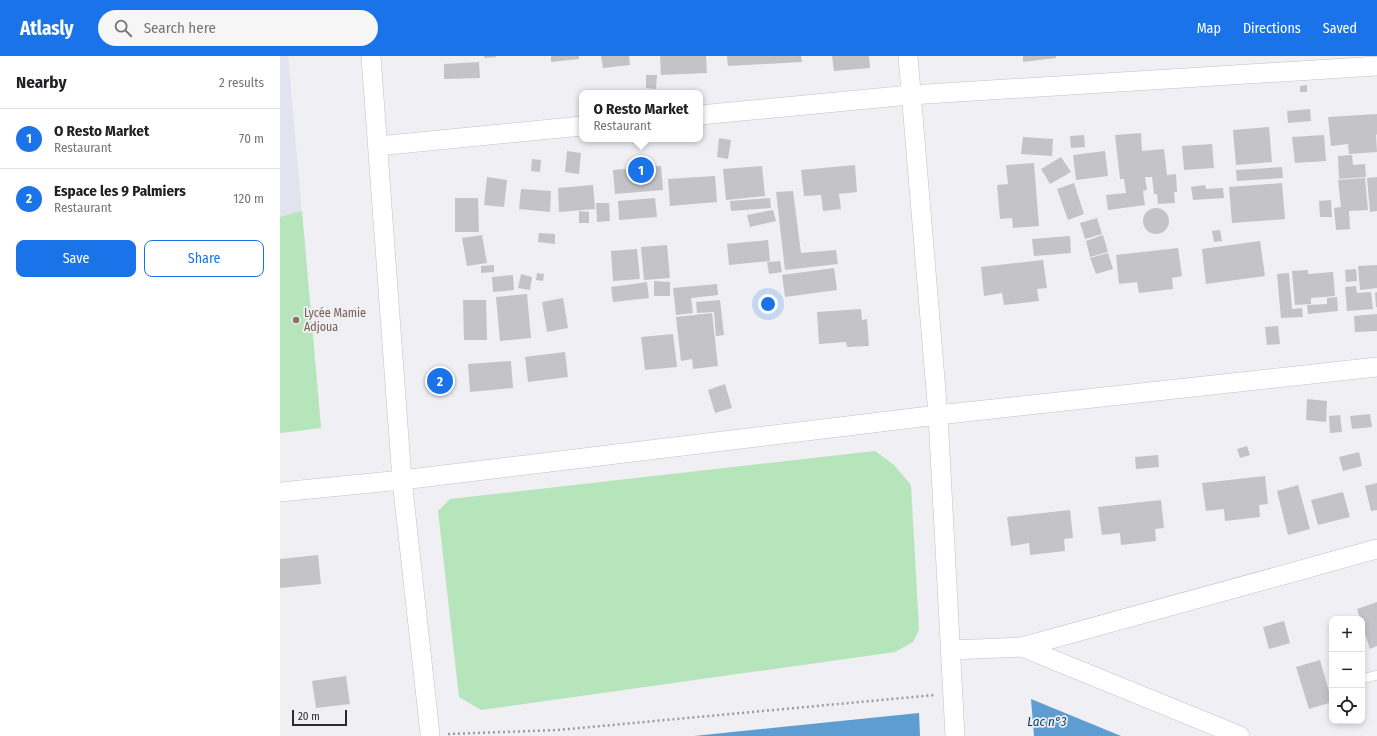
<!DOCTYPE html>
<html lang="en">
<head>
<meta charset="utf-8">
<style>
	:root { --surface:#fff; --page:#f6f6f6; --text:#202124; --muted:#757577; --line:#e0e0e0; --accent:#1a73e8 }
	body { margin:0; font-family:"Fira Sans Condensed",sans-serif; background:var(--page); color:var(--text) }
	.controls { position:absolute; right:12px; bottom:12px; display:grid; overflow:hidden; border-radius:8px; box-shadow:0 2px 6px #0003 }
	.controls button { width:36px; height:36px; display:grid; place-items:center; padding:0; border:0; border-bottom:1px solid var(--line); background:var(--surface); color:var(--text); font:20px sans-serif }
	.scale { position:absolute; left:12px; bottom:10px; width:55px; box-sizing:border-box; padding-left:4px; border:2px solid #2b2b2d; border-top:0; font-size:11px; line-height:14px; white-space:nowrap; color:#2b2b2d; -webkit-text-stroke:3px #efeff4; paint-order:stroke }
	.you { position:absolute; left:488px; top:248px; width:14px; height:14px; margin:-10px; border:3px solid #fff; border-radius:50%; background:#1a73e8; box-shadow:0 0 0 6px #1a73e833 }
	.badge { display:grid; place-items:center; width:26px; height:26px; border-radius:50%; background:var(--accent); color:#fff; font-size:13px; font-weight:700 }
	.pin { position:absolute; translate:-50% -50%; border:2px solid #fff; box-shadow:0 1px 4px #0006 }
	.popup { position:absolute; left:299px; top:34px; width:124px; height:52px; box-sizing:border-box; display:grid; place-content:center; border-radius:8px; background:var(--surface); filter:drop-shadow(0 1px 3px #0005); font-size:13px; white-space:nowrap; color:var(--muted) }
	.popup b { font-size:15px; color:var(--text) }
	.popup::after { content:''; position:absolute; left:50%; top:100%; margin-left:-8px; border:8px solid transparent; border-top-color:var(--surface) }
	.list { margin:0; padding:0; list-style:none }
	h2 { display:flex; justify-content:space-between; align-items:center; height:52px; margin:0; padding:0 16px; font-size:17px }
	h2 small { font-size:13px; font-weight:400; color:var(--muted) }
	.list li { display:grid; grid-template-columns:26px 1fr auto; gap:12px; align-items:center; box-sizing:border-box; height:60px; padding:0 16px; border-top:1px solid var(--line) }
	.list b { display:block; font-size:15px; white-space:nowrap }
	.list p { margin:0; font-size:13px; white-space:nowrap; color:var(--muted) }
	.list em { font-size:13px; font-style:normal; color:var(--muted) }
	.actions { display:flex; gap:8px; padding:12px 16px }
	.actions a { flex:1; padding:9px 0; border:1px solid var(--accent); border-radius:8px; text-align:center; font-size:14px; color:var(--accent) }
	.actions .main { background:var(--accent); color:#fff }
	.icon { flex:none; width:22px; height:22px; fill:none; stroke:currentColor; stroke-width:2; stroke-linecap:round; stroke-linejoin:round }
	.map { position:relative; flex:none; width:1097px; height:680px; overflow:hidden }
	header { display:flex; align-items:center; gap:24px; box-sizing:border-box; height:56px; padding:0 20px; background:var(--accent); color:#fff }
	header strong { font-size:19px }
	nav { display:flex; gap:22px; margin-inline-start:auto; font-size:14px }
	.search { width:280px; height:36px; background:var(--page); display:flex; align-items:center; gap:10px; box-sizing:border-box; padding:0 14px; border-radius:22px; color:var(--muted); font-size:15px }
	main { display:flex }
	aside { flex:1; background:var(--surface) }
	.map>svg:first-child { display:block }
	.built { fill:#e3e3ef }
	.green { fill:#b6e5bc }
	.water { fill:#5d9dd2 }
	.building { fill:#c4c4c8 }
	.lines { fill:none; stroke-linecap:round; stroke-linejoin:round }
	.service-casing { stroke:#c2c2c7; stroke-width:10 }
	.minor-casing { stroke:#c2c2c7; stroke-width:20 }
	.path { stroke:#9c9c9f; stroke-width:2.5; stroke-dasharray:2 3; stroke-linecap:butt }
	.service { stroke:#fff; stroke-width:9 }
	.minor { stroke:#fff; stroke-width:19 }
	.education-dot { fill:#8d6e63; stroke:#efeff4; stroke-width:1.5 }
	.labels { text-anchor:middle; stroke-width:3.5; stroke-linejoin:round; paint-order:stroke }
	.education-label { font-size:12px; fill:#785e54; stroke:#efeff4; text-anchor:start }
	.water-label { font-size:13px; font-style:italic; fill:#04385b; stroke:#efeff4 }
</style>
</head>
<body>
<header>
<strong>Atlasly</strong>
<div class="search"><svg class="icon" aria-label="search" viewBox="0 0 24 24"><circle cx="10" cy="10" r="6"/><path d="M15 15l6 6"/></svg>Search here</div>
<nav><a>Map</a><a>Directions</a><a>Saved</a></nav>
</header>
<main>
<aside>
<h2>Nearby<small>2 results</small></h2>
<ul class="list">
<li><span class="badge">1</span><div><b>O Resto Market</b><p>Restaurant</p></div><em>70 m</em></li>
<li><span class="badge">2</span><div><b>Espace les 9 Palmiers</b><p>Restaurant</p></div><em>120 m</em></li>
</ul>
<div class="actions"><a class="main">Save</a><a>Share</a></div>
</aside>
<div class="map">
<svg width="1097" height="680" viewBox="0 0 1097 680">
	<rect width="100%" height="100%" fill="#efeff4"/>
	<!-- built -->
	<polygon class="built" points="0,0 8,0 41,372 0,377"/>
	<!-- green -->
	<g class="green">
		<polygon points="22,155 41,372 0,377 0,161"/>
		<polygon points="595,395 614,409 631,429 639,574 633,586 615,596 201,654 179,641 158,455 170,443"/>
	</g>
	<!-- water -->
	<g class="water">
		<polygon points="751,643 841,680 754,680"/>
		<polygon points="639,657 640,680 414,680"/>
	</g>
	<!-- building -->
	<g class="building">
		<polygon points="204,0 216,0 216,1 205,2"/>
		<polygon points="271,0 299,0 299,3 271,6"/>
		<polygon points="321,0 349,0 350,9 323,12"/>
		<polygon points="380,0 426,0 427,17 381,19"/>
		<polygon points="447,0 521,0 522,6 448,10"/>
		<polygon points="552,0 589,0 590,12 554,15"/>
		<polygon points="743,0 776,0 776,2 743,6"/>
		<polygon points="199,6 200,22 164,23 164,8"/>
		<polygon points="366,19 377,19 376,33 366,32"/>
		<polygon points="1027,29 1027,36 1020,36 1020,30"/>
		<polygon points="1030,53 1031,65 1008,67 1007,55"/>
		<polygon points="1097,58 1097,78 1096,79 1097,96 1069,98 1068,88 1051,90 1048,61"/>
		<polygon points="989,71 992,106 956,109 953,74"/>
		<polygon points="861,77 862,95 884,93 887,119 896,118 897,136 894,136 895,147 878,148 877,138 874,138 872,121 865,121 867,134 863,135 865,149 828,154 826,139 846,137 844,123 840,123 835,79"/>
		<polygon points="804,79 805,91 791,92 790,80"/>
		<polygon points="1044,79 1046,105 1015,107 1012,81"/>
		<polygon points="743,81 773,83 772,100 741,98"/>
		<polygon points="439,82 451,84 448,103 437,101"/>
		<polygon points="932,88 934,112 904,114 902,90"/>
		<polygon points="287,95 301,97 299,118 285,116"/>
		<polygon points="825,95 828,120 796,124 793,99"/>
		<polygon points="1072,99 1073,109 1085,108 1086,121 1059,123 1058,100"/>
		<polygon points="781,101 791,116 770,128 761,113"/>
		<polygon points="252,103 261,104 260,116 251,115"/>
		<polygon points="754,107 759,170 733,172 732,162 720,163 717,129 728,128 726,109"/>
		<polygon points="575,109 577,136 559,138 561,153 543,155 541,139 524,140 521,114"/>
		<polygon points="381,110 383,134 335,138 333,114"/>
		<polygon points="482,110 485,140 446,144 443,113"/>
		<polygon points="1002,111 1003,122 957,125 956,114"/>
		<polygon points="435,120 437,146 390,150 388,123"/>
		<polygon points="207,121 227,124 224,151 204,149"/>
		<polygon points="1097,121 1097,155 1090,156 1087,122"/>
		<polygon points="1085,122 1088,154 1069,155 1070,173 1056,174 1054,152 1061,151 1058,124"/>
		<polygon points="794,127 804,158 788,164 777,133"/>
		<polygon points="1002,127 1005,163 952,167 949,131"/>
		<polygon points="313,129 315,153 279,156 278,132"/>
		<polygon points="925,129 926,133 943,132 944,142 913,144 911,131"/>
		<polygon points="241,133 271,135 270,156 239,153"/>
		<polygon points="513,135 521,197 556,194 558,208 505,214 496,136"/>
		<polygon points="175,142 198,142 199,176 175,176"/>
		<polygon points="375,142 377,161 339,164 338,145"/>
		<polygon points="490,142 491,152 451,155 450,145"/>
		<polygon points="1051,144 1052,161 1040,161 1039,145"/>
		<polygon points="316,147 329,147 330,165 317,166"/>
		<circle cx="876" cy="165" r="13"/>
		<polygon points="493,154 496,165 470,171 467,159"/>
		<polygon points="299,155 309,156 309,167 299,167"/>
		<polygon points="817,162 822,178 805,183 800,167"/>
		<polygon points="940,174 942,185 934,186 932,175"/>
		<polygon points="259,177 275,178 275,188 258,186"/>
		<polygon points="202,179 207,207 187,210 182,182"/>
		<polygon points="823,179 828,196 810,201 806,185"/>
		<polygon points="790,180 791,197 754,200 752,183"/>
		<polygon points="488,184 490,205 449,209 447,188"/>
		<polygon points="980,185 985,220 926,228 922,193"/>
		<polygon points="387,189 390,222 364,224 361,191"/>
		<polygon points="898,192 902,220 892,222 893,233 859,237 857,226 839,228 836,199"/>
		<polygon points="357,193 360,223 333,225 331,195"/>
		<polygon points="828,197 833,213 816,218 810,202"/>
		<polygon points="763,204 767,232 757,233 759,245 724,249 722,237 704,240 701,211"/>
		<polygon points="500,205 502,216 489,218 487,206"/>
		<polygon points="214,209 214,216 201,217 201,210"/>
		<polygon points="1097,209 1097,232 1080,234 1078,210"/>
		<polygon points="554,212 557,234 505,241 502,219"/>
		<polygon points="1076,213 1077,225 1066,226 1065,214"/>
		<polygon points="1028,214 1028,218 1053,216 1055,240 1031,242 1031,248 1015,249 1012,215"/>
		<polygon points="257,217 264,218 263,225 256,224"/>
		<polygon points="1009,217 1012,253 1022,252 1023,261 1001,262 997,218"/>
		<polygon points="241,218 252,221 250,234 238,232"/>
		<polygon points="233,219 234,234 213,236 212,221"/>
		<polygon points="374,225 390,226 390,240 374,240"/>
		<polygon points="367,226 369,242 333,246 331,231"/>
		<polygon points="437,228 438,239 411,242 413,257 396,259 393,232"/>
		<polygon points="1076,230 1077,237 1091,236 1093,253 1067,255 1065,231"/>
		<polygon points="1097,236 1097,251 1096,251 1095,237"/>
		<polygon points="247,238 251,282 220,285 216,241"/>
		<polygon points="1057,241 1058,255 1028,258 1027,249 1047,248 1047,242"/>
		<polygon points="283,242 288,272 267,276 262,246"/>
		<polygon points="183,244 206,244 207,284 184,284"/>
		<polygon points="440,244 444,279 436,280 434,256 417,257 416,246"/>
		<polygon points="581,253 582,264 587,263 589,290 567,291 566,286 539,288 537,256"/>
		<polygon points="432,257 438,310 413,313 412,303 401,305 396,261"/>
		<polygon points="1097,258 1097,275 1075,276 1074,260"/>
		<polygon points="998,270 1000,288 987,289 985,271"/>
		<polygon points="393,278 397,311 365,314 361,281"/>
		<polygon points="285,296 288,321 248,326 245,301"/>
		<polygon points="231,305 233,332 190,336 188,308"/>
		<polygon points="445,328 452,352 435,357 428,334"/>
		<polygon points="1027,343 1047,345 1046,366 1026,364"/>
		<polygon points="1090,358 1092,371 1072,373 1070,360"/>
		<polygon points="1060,359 1062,376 1050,377 1049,360"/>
		<polygon points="967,390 970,399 960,402 957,393"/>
		<polygon points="1079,396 1082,410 1063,415 1059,401"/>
		<polygon points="878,399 879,411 856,413 855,401"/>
		<polygon points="985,420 988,448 979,449 980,461 945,465 944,453 926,455 922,427"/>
		<polygon points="1097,427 1097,454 1091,455 1085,430"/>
		<polygon points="1018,429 1030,473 1008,479 997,435"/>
		<polygon points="1063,436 1070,461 1038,469 1031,444"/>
		<polygon points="881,444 884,472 875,473 876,485 841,489 840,477 822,479 818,451"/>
		<polygon points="790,454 793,482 784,483 785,495 750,499 749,487 731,490 727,461"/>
		<polygon points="38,499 41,528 0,532 0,503"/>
		<polygon points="1097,546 1097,590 1090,593 1082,569 1082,563 1080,563 1077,553"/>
		<polygon points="1004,565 1010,587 989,593 983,571"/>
		<polygon points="1040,604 1052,646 1029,653 1016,611"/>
		<polygon points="66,620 70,648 36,652 32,625"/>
	</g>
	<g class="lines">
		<!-- service casing -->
		<g class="service-casing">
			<polyline id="service" points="1082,623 1097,619"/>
		</g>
		<!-- minor casing -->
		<g class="minor-casing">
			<g id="minor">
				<polyline points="91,0 122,424 150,678"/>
				<polyline points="628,0 658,359 675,680"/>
				<polyline points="420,59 630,39 1097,10"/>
				<polyline points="98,90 302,70"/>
				<polyline points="0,436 122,424 658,359 1097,311"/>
				<polyline points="742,591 1097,493"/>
				<polyline points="670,594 742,591 960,680"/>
			</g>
		</g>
		<!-- path -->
		<polyline class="path" points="168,678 278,674 655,639"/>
		<!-- service -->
		<use href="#service" class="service"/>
		<!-- minor -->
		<use href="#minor" class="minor"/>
	</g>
	<!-- markers -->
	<circle class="education-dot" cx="16" cy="264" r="4"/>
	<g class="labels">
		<!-- education labels -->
		<g class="education-label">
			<text x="24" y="261">Lycée Mamie<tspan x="24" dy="14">Adjoua</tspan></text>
		</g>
		<!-- water labels -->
		<g class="water-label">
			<text x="767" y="670">Lac n°3</text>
		</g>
	</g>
</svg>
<div class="controls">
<button>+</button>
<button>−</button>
<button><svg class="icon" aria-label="locate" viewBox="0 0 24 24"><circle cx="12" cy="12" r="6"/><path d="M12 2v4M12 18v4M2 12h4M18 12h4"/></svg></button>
</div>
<div class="scale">20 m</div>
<div class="you"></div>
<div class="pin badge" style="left:361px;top:114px">1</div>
<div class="popup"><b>O Resto Market</b>Restaurant</div>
<div class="pin badge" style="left:160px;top:325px">2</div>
</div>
</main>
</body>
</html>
